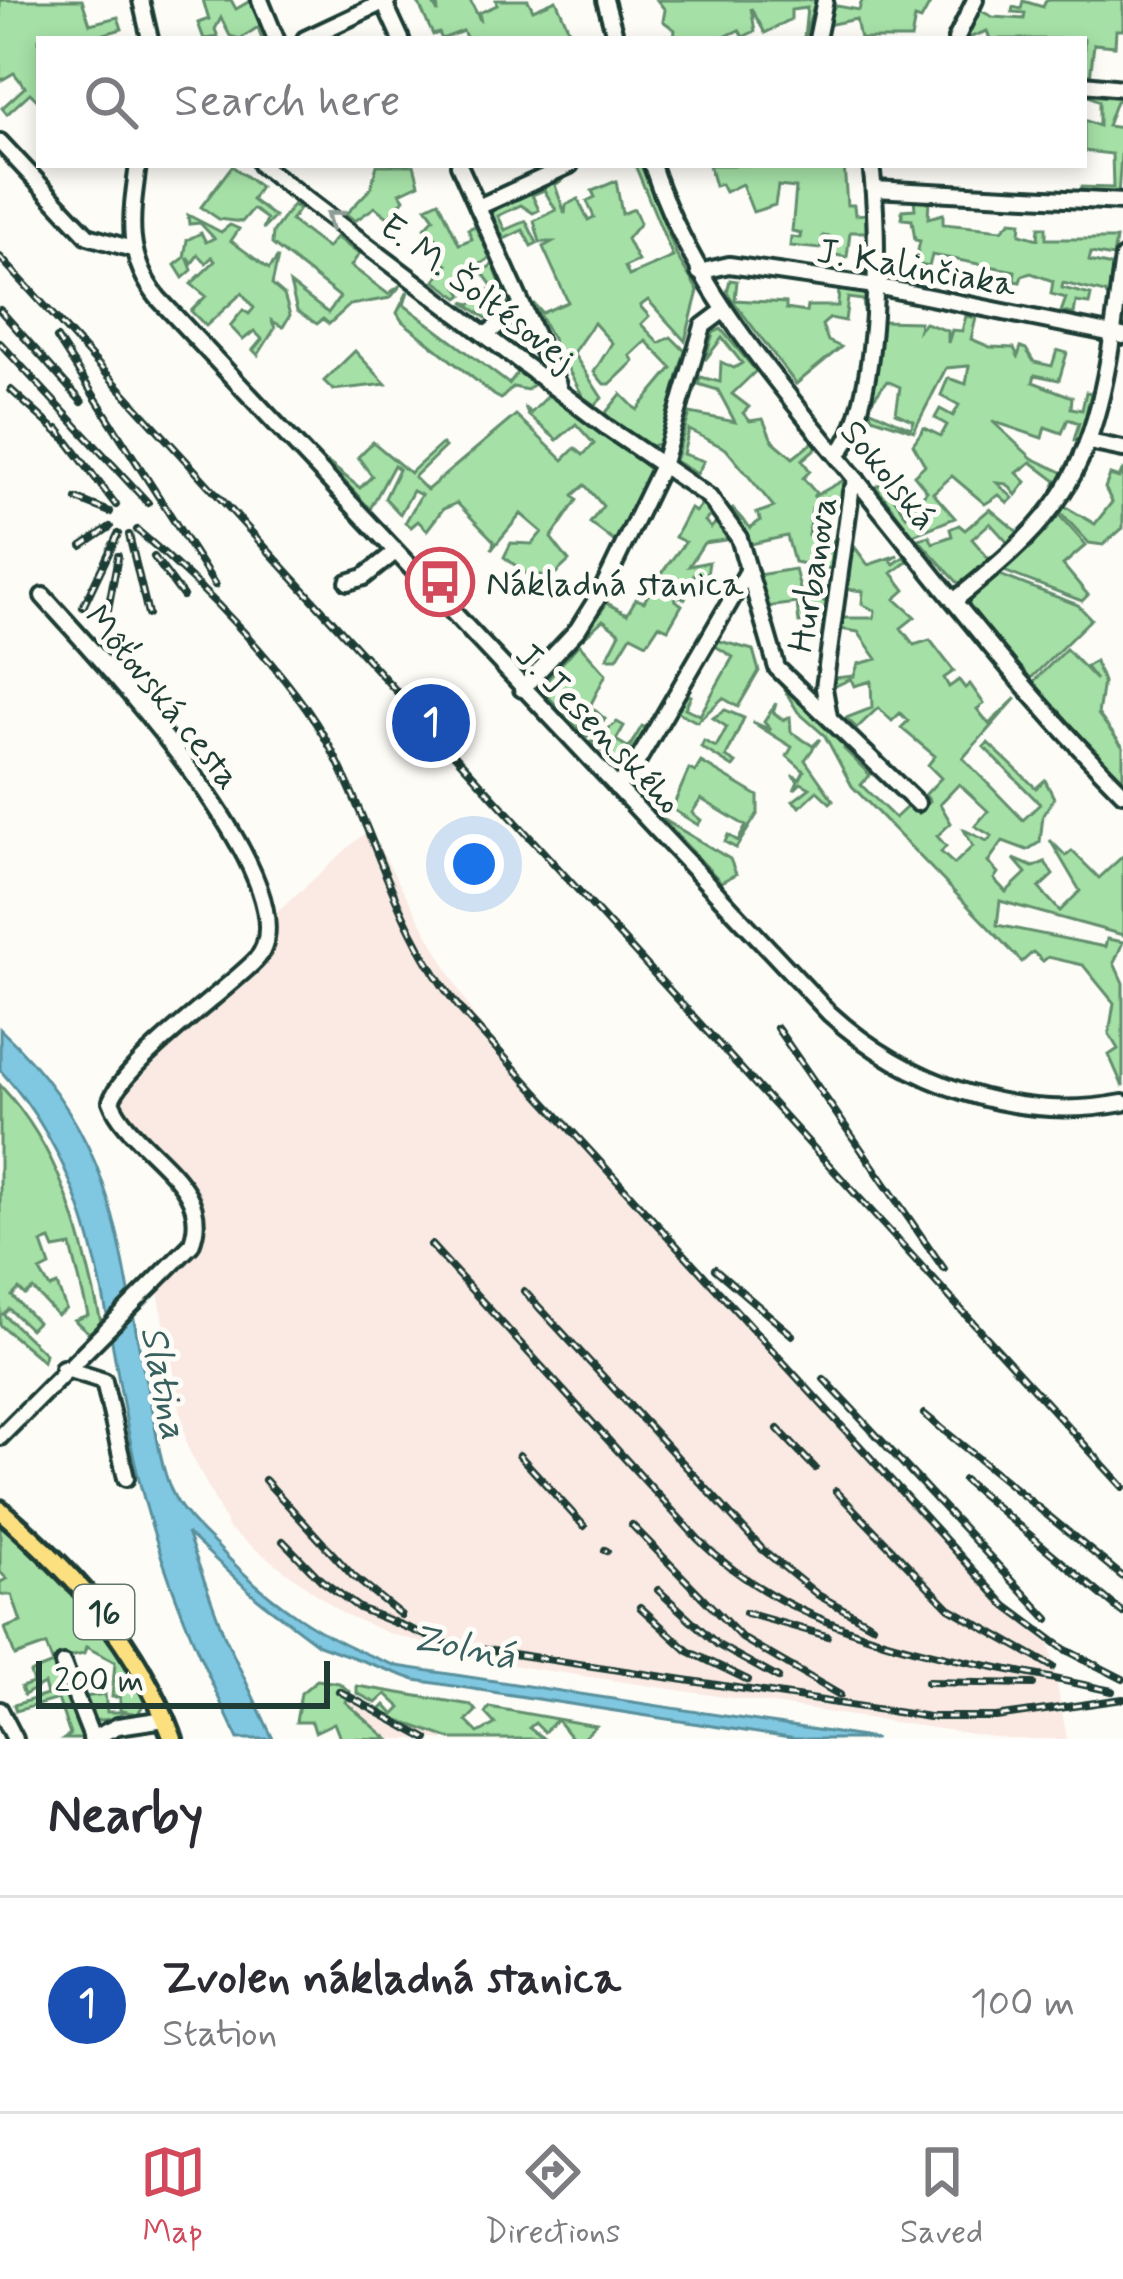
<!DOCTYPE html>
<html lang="en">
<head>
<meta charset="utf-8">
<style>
	:root { --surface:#fff; --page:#f7f7f7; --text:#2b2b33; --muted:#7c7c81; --line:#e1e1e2; --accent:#d1495b }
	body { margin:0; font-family:Mynerve,sans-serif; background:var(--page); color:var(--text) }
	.scale { position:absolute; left:36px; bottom:30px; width:294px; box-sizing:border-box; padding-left:12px; border:6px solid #1f3d34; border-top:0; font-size:33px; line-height:42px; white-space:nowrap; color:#1f3d34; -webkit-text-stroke:9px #fdfcf7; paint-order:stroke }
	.you { position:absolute; left:474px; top:864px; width:42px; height:42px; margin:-30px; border:9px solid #fff; border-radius:50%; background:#1a73e8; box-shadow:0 0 0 18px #1a73e833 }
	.badge { display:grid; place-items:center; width:78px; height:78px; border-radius:50%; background:var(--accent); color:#fff; font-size:39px; font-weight:700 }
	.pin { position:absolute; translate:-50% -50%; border:6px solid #fff; box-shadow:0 3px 12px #0006 }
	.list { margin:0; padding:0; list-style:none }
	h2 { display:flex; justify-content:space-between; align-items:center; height:156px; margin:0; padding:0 48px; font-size:51px }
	h2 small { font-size:39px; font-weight:400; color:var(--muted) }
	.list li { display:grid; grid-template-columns:78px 1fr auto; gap:36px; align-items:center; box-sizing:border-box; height:216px; padding:0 48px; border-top:3px solid var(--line) }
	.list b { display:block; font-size:45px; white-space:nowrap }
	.list p { margin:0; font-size:39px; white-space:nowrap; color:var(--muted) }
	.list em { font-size:39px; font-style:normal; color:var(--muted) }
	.icon { flex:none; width:66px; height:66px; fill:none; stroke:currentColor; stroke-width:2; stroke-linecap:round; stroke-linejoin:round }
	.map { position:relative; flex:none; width:1123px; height:1739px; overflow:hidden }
	.search { position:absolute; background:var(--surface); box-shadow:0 6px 18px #0003; left:36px; right:36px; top:36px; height:132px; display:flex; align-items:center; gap:30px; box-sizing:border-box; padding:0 42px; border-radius:0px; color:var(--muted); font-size:45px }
	.sheet { height:372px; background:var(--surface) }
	nav { display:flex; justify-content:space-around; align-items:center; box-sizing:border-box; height:168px; border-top:3px solid var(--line); background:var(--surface); font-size:33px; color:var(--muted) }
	nav a { display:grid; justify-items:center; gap:6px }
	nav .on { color:var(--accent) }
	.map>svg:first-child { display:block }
	.built { fill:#fbe9e3 }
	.green { fill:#a5e0a6; stroke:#628e6d; stroke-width:3; fill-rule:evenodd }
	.water { fill:#80c7e1; stroke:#59909c; stroke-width:3 }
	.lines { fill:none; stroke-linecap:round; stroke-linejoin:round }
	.minor-casing { stroke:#1f3d34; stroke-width:22 }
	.major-casing { stroke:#1f3d34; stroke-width:26 }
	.minor { stroke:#fdfcf7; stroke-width:14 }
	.major { stroke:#fce080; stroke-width:16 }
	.rail-casing { stroke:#1f3d34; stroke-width:8 }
	.rail { stroke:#fdfcf7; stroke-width:3; stroke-dasharray:9; stroke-linecap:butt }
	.oneway { stroke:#8e9c96 }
	.labels { text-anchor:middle; stroke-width:10; stroke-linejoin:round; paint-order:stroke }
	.shield { fill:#fdfcf7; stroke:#62766e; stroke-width:3 }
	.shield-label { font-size:33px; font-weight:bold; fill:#1f3d34 }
	.street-label { font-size:36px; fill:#1f3d34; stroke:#fdfcf7 }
	.poi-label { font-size:36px; fill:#1f3d34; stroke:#fdfcf7; text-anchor:start }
	.water-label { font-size:39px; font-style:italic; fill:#37605f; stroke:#fdfcf7 }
</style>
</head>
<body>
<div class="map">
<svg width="1123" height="1739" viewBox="0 0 1123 1739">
	<rect width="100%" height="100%" fill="#fdfcf7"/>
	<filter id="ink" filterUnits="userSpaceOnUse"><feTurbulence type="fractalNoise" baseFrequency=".00833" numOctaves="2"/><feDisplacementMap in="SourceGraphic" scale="24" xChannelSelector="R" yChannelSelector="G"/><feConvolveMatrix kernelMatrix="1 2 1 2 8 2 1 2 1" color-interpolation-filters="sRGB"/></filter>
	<g filter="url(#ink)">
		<!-- built -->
		<g class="built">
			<polygon points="369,829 474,1017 747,1324 1004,1599 1049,1640 1067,1739 1007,1739 484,1661 388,1633 342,1613 230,1530 187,1446 155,1275 182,1238 186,1214 177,1191 108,1112 109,1083 254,950 261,927"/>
			<polygon points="350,1692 388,1717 451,1739 388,1739 345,1701"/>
		</g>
		<!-- green -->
		<g class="green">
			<polygon points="0,0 82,0 90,24 118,17 122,29 87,39 39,39 39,102 30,93 7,114 2,108 25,87 14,73 0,81"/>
			<polygon points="203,0 231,0 236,9 252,0 268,39 262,39 258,27 240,39 230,36 221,18 215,29 218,37 204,39 198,23 209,19"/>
			<polygon points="417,0 431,0 438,13 437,0 470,0 481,22 479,13 497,5 496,0 528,0 533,10 556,0 573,39 467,39 463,31 442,39 439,33 433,35"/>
			<polygon points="657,0 816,0 804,38 807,8 791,10 791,19 765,33 751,8 755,31 743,37 739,30 720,39 674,39 675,30 663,21 665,10"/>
			<polygon points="862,0 932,0 921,20 915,18 911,39 860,39 856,19 827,25 831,5 859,10"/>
			<polygon points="1046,0 1123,0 1123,30 1116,30 1115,46 1094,44 1090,78 1084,77 1084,39 990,39 987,31 966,39 979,10 993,17 1024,19 1025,13 1012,12 1013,7 1021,9 1023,1 1043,7"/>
			<polygon points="1087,95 1123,98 1116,101 1107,126 1123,128 1118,196 1081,194 1081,187 1113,188 1112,154 1084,151 1084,120 1099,126 1099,101"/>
			<polygon points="377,165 414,165 419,184 400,193 404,199 389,218 375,207 355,221 346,214 371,188"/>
			<polygon points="635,165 641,165 677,256 698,291 685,341 648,300 640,306 649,316 641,324 659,343 671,337 685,351 659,444 651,446 604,415 621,394 637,410 672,368 646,341 630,356 634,361 610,384 604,384 594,372 612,343 594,323 573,353 602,398 595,405 583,397 533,303 542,313 568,302 543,247 552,242 540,242 534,221 556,210 544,190 532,195 539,210 533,213 521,205 498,216 505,230 526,221 537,243 531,246 523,230 504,239 489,207 570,174 555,185 565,214 566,205 578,199 588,220 594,217 587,201 595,197 592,191 616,181 622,214 634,209 640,223 627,239 638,261 625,267 629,276 673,257"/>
			<polygon points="709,165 844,165 847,205 854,205 855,215 867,214 868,232 850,232 847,257 829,254 831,237 823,236 820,249 790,246 791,237 800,238 801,233 792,231 796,188 778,186 775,205 753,212 742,184 725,192 721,184 715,186"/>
			<polygon points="232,166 260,187 252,200 275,217 263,229 267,219 253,209 242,222 219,219 201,207"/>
			<polygon points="914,198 929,199 928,218 943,214 943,224 1002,230 1011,221 1021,222 1020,234 1038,239 1039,227 1046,227 1046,239 1116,239 1113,257 1091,253 1089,261 1112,266 1109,299 1105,293 1063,283 1062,288 1091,295 1089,304 1076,302 1074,314 1061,312 1066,298 1051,294 1053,281 1031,273 1022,276 1020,282 1014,281 1015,271 932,255 929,267 915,264 920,241 915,240 912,220 902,219 902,210 915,209"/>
			<polygon points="439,201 459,244 472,239 468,229 475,226 490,258 454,281 463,295 459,298 435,281 447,265 428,250 436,238 425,228 434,218 426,207"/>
			<polygon points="293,205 299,209 291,221 327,248 336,237 359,254 351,266 388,294 401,285 390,298 350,305 329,324 323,319 317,324 297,311 290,284 328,313 340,297 272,244 273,232"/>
			<polygon points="188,215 221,232 230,225 239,229 231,241 269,269 278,257 272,285 284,295 290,315 283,327 272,321 275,328 258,355 253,350 262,339 254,331 243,340 230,326 243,310 249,314 254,308 242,293 206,326 191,311 206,296 191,284 215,261 212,257 206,263 198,255 192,263 187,257 192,270 183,278 175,265 184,258 187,240 201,233 206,242 214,238 200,223 189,224"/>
			<polygon points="493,264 508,304 499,316 486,318 463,302 471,304 493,287 482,272"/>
			<polygon points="730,280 737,281 735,300 786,303 786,309 806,312 807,306 838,306 839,288 865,291 865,318 863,300 848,298 845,321 830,318 822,325 828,341 841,347 796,384 727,293"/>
			<polygon points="408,291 404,305 509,384 520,369 537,382 527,390 513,387 501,399 494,395 402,321 397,313"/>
			<polygon points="966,316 976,318 971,339 990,347 1014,348 1018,356 1021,347 1026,349 1034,362 1052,366 1057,350 1067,353 1059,380 1035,375 1033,382 1072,397 1071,408 1082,410 1086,392 1091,393 1079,442 1074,440 1079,423 1068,419 1062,433 1045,427 1042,438 992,421 1032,458 1066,474 1051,496 1056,481 1031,462 1017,473 1026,482 1016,495 1007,484 997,483 1013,498 1008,503 999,495 985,504 952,476 933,493 955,518 913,535 876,487 883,481 906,516 927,491 914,475 925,465 913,444 924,428 941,436 947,425 935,418 940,409 953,416 959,405 941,395 948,378 966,384 969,366 946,368 914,431 872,417 869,409 911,428 914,421 896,413 900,387 887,381 869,404 879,321 920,322 919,330 925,323 948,331 948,343 952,330 962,331"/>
			<polygon points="721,329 756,371 732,394 749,407 743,413 750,421 763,419 772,440 793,458 813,442 817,447 802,460 810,471 803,478 816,493 813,497 844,480 842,501 821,499 820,508 812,508 808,535 837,541 833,569 794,562 787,536 751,544 732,508 750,528 761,520 757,513 774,507 726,449 689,430 683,454 704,461 697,474 675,461 690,413 735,422 718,390 698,384 701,377 720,382 721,362 734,368 742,363 722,338 705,360 713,333"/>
			<polygon points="355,351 386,384 333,390 324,381"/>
			<polygon points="545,390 650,469 615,542 590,523 603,506 585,485 573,495 577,500 551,538 569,561 553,576 527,574 504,557 511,543 532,544 542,532 521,514 492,549 494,541 457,503 443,509 427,530 418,521 411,527 405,523 421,495 413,491 400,514 385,498 399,469 394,465 370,509 327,462 360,488 372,476 358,457 373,442 410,473 442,444 445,447 414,477 427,490 516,415 563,460 575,448 583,455 594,444 576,424 557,440 528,415 526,409 531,413 549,395"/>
			<polygon points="1123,469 1123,528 1103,545 1089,543 1060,512 1064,506 1095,524 1112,502 1105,488 1110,475 1119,478"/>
			<path d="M703,503L713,513L705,521L711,528L719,519L732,539L704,543L689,566L709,562L706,581L694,575L685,599L677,596L675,600L682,605L668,629L659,625L647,643L631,635L617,658H607L620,633L603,620L582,639L607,603L627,614L636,599L644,602C658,575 672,560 685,542L675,537L690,508L695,512Z"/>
			<polygon points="1061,504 1032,540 1058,514 1086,545 1063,565 1088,595 1082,601 1001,570"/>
			<polygon points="990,509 1019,533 1008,543 990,523 972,539 990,560 959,584 918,539 929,536 933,543 952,536 950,529 959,525 965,530"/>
			<path d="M851,542L868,565L898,555L891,560L894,564L905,556L908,561L892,573L905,590L895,599L915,617L901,628L914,645L930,640L954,671L944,678L949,687L959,680L965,688L970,684L984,704L977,709L989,724L1016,698L963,758L1023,820L1040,804L984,747L988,743L1036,788L1045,780L1054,798L1043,815L1040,842L1027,850L1003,841L988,862L998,873L994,879L1006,892L1026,873L1014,859L1033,867L1045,862L1053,875L1039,888L1060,911L1080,891L1050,840L1066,856L1072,851L1099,878L1123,856V935L1000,901L997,925L1105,947L1107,939L1123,942L1114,963L1123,983V1087L1109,1055L1118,1049L1109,1034L1114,1003L1083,965L1048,957L1043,961L1033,952L1022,962L852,786L825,736L798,712L776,676L848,744L844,749L870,775L861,785L895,818L908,806L918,814L930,801L925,795L941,778L928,765L935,756L901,728L908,721L900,713L892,721L878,708L857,728L846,718L872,708L871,681L854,686L851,679L833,687L834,678L854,676L858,664L877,659L858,632L840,629L841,618H874L875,611L862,604L863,591L845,589ZM959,784L988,811L975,826L992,836L987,841L964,830L973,846L954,864L941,852L946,846L937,836L951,823L940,804Z"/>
			<polygon points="795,569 802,597 829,602 826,621 799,623 797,603 766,607 758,575"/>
			<polygon points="997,574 1078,605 1091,619 1028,681 969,606 970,598"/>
			<polygon points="716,640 753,650 759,671 738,707 723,698 697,722 678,712 676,705 683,692 691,696 685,708 700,715 733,657 712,644"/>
			<polygon points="579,644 606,674 590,706 605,719 586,737 540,688"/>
			<polygon points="1066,649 1096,680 1086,667 1095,661 1103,682 1098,714 1123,747 1123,779 1031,684"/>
			<polygon points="776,703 773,712 783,720 790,717 791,732 813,746 820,739 805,760 833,800 830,803 817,791 800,807 793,801 810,788 801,783 794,790 798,781 792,775 800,779 804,771 787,756 792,747 752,722 771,730 764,722"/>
			<polygon points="725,710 744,718 726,757 736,763 733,767 701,747 704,741 716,747 727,727 713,718"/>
			<polygon points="617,722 624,726 616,740 629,748 642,726 647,728 620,766 591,742"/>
			<polygon points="701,762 758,796 758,813 736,848 725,842 728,835 738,841 746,826 701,799 692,813 701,820 698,825 672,809 689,769 695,772"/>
			<polygon points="661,818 730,859 736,874 721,882"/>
			<path d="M0,1085C64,1154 80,1233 101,1322L89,1333L74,1320L88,1315L71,1246L54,1249L50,1240L42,1243L50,1266L40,1271L50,1288L57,1285L66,1309L57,1315L33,1289L25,1295L19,1289L12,1296L37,1322L30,1329L9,1309L3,1314L45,1354L43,1361L0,1325Z"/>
			<path d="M0,1525C60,1578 108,1629 145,1701L138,1714L122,1711V1718L91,1721L78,1698L105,1694L107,1712H120V1697H112L115,1662L86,1647L84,1654L59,1659L84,1739H64L70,1735L58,1699L16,1711L14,1705L47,1695L44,1684L24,1695L21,1687L33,1683L30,1673L53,1664L46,1645L15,1656L5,1628L21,1622L12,1595H0V1582L7,1579L0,1572Z"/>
			<polygon points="317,1680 339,1683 350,1692 345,1702 388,1739 340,1738 334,1723 315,1732 312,1722 296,1722 301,1693"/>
			<polygon points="357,1686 471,1705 476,1711 466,1721 478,1733 495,1724 485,1713 489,1707 596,1726 582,1739 572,1739 557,1720 544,1732 535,1723 529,1728 544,1739 451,1739 388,1717 379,1711 385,1705 394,1715 401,1708 386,1694 376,1703 357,1693"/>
		</g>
		<!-- water -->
		<path class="water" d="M0,1029C124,1145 116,1249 150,1401C157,1431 160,1470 175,1498C184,1515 203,1532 217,1546C269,1603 324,1640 397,1666L876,1739H796L415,1680L319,1645L258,1599L187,1533L224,1635L273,1739H238C195,1650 157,1560 135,1463C103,1322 103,1182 0,1070Z"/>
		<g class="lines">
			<!-- minor casing -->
			<g class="minor-casing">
				<g id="minor">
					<polyline points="141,0 150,39"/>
					<polyline points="260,0 276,39"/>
					<polyline points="383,0 401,39"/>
					<polyline points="605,0 616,39"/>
					<polyline points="305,39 388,0"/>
					<polyline points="817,39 825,0"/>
					<polyline points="956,39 975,0"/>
					<polyline points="1084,84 1123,88"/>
					<polyline points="0,142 88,236 132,249"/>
					<path d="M138,165C131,215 124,256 158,298L829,1013C908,1085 1016,1123 1123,1103"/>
					<polyline points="261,165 609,429 709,497 739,538 777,668 917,803"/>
					<polyline points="459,165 558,385"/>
					<path d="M652,165C694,293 785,390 867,493C950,596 1029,699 1123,793"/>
					<polyline points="874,189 1123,202"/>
					<polyline points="478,207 570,165"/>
					<polyline points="699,272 729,265 875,286 1123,336"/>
					<polyline points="487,334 522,306"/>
					<polyline points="1089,442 1123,449"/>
					<path d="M837,455C881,410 880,228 871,165"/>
					<polyline points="348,582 364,577 394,553"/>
					<path d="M954,601C989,572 1027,542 1054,505C1105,437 1111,341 1123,258"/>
					<polyline points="522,689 578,629 601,592 663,463 703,326 723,311"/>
					<polyline points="829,717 824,688 851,492 857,480"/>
					<polyline points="616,787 633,769 748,571"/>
					<polyline points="63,1368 104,1381 126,1478"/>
					<path d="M0,1437L191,1245C217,1183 129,1150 111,1101C125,1063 222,994 255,961C322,891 90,649 43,596"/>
					<polyline points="63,1664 92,1738"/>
					<polyline points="0,1710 15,1739"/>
					<polyline points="91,1739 118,1726 165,1719"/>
				</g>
			</g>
			<!-- major casing -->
			<g class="major-casing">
				<path id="major" d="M0,1510C77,1576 137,1643 173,1739"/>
			</g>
			<!-- minor -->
			<use href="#minor" class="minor"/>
			<!-- major -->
			<use href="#major" class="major"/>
			<!-- rail casing -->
			<g class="rail-casing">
				<g id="rail">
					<polyline points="0,257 1123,1487"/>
					<polyline points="0,310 82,402"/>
					<polyline points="57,338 215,585"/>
					<polyline points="0,343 148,503"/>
					<polyline points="11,390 64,438"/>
					<polyline points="58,429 116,505"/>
					<polyline points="77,499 110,512"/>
					<path d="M137,530C200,583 293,676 331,749C377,836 397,934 462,1011L1006,1606L1064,1649L1123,1679"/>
					<polyline points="129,535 148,614"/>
					<polyline points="82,546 110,527"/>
					<polyline points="154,557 183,596"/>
					<polyline points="83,607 118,534"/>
					<polyline points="107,615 118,556"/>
					<polyline points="777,1028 944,1269"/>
					<path d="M431,1245L698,1539C807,1648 969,1658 1112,1691"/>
					<polyline points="715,1269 792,1335"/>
					<polyline points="524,1291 763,1550 818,1595 872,1625"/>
					<polyline points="824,1379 1048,1619"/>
					<polyline points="924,1414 1123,1577"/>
					<polyline points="778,1429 815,1468"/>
					<polyline points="519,1455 584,1526"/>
					<polyline points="265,1480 353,1576 401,1615"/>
					<polyline points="964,1480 1123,1613"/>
					<polyline points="836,1491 949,1608 1053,1667"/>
					<polyline points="632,1525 742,1638 840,1695"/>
					<polyline points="283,1541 321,1580 359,1608 447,1644 929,1717 996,1717 1123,1699"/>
					<polyline points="605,1550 607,1551"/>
					<polyline points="658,1590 718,1645 778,1678"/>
					<polyline points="640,1607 688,1651 748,1680"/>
					<polyline points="746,1613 827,1636"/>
					<polyline points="927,1682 1033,1684"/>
					<polyline points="339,1691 427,1739"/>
				</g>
			</g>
			<!-- rail -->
			<use href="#rail" class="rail"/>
		</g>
		<!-- one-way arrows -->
		<defs><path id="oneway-chevron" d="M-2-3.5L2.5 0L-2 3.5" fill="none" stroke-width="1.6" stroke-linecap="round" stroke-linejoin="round" transform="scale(3)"/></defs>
		<use class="oneway" href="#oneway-chevron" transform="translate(333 218) rotate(-143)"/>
	</g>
	<!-- icons -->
	<defs>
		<g id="bus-ring" transform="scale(3.45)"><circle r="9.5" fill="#fdfcf7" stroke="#d1495b" stroke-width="1.5"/><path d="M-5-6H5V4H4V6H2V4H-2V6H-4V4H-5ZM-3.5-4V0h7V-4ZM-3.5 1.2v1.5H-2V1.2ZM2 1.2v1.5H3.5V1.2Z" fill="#d1495b"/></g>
	</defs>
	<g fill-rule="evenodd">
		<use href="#bus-ring" x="440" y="582"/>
	</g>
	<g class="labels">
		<!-- shield labels -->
		<rect class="shield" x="74" y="1585" width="60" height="54" rx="9"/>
		<g class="shield-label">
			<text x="104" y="1624">16</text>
		</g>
		<!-- street labels -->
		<g class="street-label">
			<text transform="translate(917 266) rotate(10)" y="13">J. Kalinčiaka</text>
			<text transform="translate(479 291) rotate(37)" y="13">E. M. Šoltésovej</text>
			<text transform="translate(890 474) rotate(51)" y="13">Sokolská</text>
			<text transform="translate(811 574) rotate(-81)" y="13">Hurbanova</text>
			<text transform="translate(164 696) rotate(51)" y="13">Môťovská cesta</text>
			<text transform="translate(600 727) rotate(46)" y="13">J. Jesenského</text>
		</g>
		<!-- poi labels -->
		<g class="poi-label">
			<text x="486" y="595">Nákladná stanica</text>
		</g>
		<!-- water labels -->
		<g class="water-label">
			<text transform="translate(166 1382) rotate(79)" y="14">Slatina</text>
			<text transform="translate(464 1645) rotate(11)" y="14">Zolná</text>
		</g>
	</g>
</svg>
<div class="scale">200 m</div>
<div class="you"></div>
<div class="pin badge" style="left:431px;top:723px;background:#1a4fb4">1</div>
<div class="search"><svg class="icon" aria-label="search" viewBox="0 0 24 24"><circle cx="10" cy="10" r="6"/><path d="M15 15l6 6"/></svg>Search here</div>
</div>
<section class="sheet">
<h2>Nearby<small></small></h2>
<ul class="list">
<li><span class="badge" style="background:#1a4fb4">1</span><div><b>Zvolen nákladná stanica</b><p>Station</p></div><em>100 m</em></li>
</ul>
</section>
<nav>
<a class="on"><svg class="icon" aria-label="map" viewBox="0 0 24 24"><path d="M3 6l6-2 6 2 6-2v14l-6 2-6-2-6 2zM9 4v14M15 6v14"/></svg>Map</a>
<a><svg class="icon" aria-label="directions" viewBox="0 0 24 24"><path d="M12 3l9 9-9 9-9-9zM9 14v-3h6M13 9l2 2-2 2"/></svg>Directions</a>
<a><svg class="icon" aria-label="saved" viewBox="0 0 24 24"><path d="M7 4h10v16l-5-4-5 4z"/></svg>Saved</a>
</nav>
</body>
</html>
